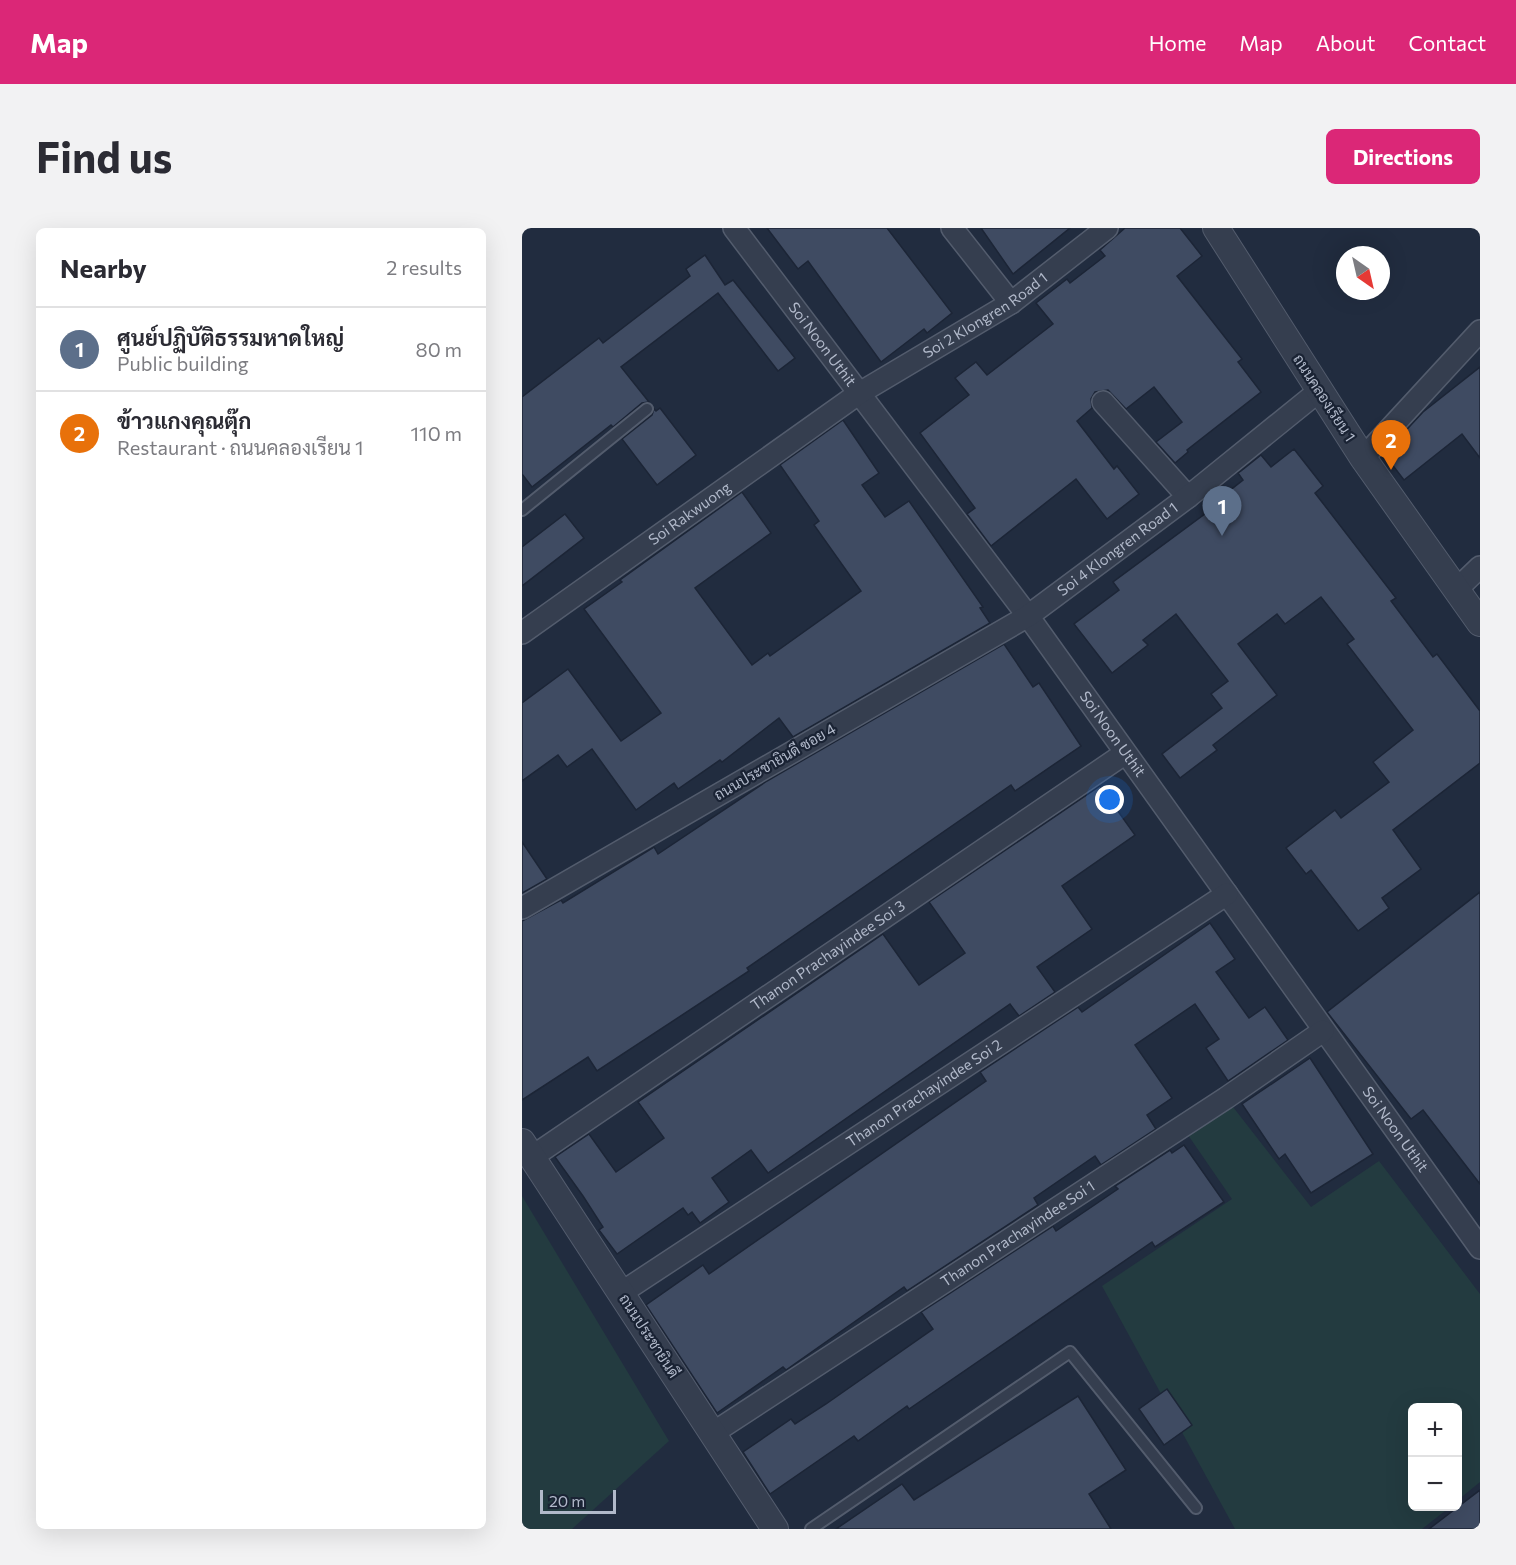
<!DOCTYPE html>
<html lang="en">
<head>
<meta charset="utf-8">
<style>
	:root { --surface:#fff; --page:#f2f2f3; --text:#2b2b33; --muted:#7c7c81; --line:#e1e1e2; --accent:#db2777 }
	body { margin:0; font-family:Commissioner,Sarabun,sans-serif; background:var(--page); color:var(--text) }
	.controls { position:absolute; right:18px; bottom:18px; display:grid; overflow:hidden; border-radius:9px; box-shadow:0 6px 24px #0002 }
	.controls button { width:54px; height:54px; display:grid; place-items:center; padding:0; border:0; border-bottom:2px solid var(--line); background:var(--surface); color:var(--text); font:30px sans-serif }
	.compass { position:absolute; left:814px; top:18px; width:54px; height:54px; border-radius:50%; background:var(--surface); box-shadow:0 6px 24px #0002; rotate:146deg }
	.scale { position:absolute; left:18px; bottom:15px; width:76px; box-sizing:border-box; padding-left:6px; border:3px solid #b1b9ca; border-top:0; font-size:16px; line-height:21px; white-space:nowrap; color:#b1b9ca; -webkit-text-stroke:4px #1a2334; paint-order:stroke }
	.you { position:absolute; left:588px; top:572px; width:21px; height:21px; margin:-15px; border:4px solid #fff; border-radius:50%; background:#1a73e8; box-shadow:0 0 0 9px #1a73e833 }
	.badge { display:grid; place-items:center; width:39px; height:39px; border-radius:50%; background:var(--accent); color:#fff; font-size:20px; font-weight:700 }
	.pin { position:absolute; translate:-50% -50px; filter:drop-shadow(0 2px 3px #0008) }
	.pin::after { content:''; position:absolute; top:32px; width:21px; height:18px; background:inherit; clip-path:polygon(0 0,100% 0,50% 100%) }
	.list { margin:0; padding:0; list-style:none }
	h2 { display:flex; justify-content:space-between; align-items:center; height:78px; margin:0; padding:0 24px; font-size:26px }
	h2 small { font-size:20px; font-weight:400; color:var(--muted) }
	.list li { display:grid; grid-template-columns:39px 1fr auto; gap:18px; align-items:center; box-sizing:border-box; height:84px; padding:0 24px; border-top:2px solid var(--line) }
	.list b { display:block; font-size:22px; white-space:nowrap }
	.list p { margin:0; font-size:20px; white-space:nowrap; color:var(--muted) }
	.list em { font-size:20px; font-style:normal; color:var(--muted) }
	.map { position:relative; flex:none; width:958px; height:1301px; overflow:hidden; border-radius:9px }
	header { display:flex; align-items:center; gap:36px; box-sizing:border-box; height:84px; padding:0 30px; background:var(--accent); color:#fff }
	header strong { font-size:28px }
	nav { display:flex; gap:33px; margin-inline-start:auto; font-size:21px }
	.intro { display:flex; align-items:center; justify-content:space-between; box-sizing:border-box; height:144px; padding:0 36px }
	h1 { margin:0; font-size:42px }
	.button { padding:15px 27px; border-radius:9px; background:var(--accent); color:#fff; font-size:21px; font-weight:700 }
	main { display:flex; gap:36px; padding:0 36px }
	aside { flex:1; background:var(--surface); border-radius:9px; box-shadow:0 6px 24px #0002 }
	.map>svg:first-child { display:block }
	.green { fill:#233b40 }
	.building { fill:#3f4b62; stroke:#1c2536; stroke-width:1.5 }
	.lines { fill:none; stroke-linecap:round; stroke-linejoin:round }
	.service-casing { stroke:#535c6d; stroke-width:14 }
	.minor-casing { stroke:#535c6d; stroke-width:24 }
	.tertiary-casing { stroke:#535c6d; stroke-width:28 }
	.service { stroke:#353e4f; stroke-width:10 }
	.minor { stroke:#353e4f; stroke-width:21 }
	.tertiary { stroke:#353e4f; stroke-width:26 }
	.labels { text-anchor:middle; stroke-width:4.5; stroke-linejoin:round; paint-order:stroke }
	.street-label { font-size:15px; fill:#b1b9ca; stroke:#1a2334 }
</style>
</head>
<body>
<header>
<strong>Map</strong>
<nav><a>Home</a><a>Map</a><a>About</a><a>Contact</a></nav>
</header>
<div class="intro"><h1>Find us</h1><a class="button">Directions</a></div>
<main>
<aside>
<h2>Nearby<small>2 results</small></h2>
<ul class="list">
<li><span class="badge" style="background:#5c6f8a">1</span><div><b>ศูนย์ปฏิบัติธรรมหาดใหญ่</b><p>Public building</p></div><em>80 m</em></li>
<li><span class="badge" style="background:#e8710a">2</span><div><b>ข้าวแกงคุณตุ๊ก</b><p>Restaurant · ถนนคลองเรียน 1</p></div><em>110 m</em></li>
</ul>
</aside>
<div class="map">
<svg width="958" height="1301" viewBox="0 0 958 1301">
	<rect width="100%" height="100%" fill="#212c3f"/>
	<!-- green -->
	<g class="green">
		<polygon points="704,870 789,979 857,933 958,1066 958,1254 936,1272 936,1180 890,1180 890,1278 928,1279 900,1301 713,1301 580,1058 710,971 666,907"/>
		<polygon points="0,968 147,1213 50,1301 0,1301"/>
	</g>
	<!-- building -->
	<g class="building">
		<polygon points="245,0 365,0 430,85 405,105 402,101 359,134 286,33 276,41"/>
		<polygon points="459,0 548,0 491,46"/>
		<polygon points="603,0 658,0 680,28 655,48 720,131 716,134 739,164 665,222 666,224 653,235 634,214 660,194 632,159 604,181 586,162 573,164 569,171 570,180 555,193 592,241 595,238 617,266 585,291 554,251 469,318 445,286 453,280 398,205 447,167 433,150 454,134 465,147 531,96 514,75 545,51 548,55 583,28 578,22"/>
		<polygon points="183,27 203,57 211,52 273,130 256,143 196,65 99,139 127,174 120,175 91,199 89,197 10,259 0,246 0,169 77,110 81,115 168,48 164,41"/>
		<polygon points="958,139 958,230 940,206 882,252 862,226 901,184"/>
		<polygon points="138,180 174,227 135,257 100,211 130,187 132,181 134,183"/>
		<polygon points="321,192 357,245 340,257 363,289 387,273 461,379 458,380 468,395 271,509 257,490 200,534 198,532 156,561 152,555 114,582 70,521 45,539 36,527 0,553 0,475 46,441 99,513 139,485 62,381 100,354 98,352 220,264 249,305 173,360 230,437 246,425 248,428 339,363 292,297 297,293 258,237"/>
		<polygon points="772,221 801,258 793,265 874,370 869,373 911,429 915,426 958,483 958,535 871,602 899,641 860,670 867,680 836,703 789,642 784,646 764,620 813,582 819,590 867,554 851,534 891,502 825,416 832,411 799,369 763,396 755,386 716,416 755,467 691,517 695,522 658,550 640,526 700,480 689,466 706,453 654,386 621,412 626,417 590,445 552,396 597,362 591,354 699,274 697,271 721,252 716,245 719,243 739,227 749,239"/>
		<polygon points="43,286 62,310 0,358 0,319"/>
		<polygon points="482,416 511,459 517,455 559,518 493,563 489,557 225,740 227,743 75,843 66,829 0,872 0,693 39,672 41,675 132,619 136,626 245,553"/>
		<polygon points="578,558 613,607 540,658 570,701 515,739 533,764 497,788 488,776 246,945 229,922 190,950 207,974 178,995 170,984 166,987 161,980 95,1026 77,1002 81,999 61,968 33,929 67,906 94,944 142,910 116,874 361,706 397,757 443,725 407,674"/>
		<polygon points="0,614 25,651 0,665"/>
		<polygon points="958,664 958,956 901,882 889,891 805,784"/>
		<polygon points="688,695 713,731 694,744 727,790 743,779 766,812 706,853 684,820 697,811 673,776 613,817 650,870 625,887 634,901 579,937 573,928 512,970 516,977 385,1063 382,1059 264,1142 261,1139 195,1185 124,1077 181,1037 187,1046 464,853 458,844 556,779 560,784"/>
		<polygon points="788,830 851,926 789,965 763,926 757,931 720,876"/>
		<polygon points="662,917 702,974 633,1019 630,1014 387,1181 385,1178 336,1213 332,1208 248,1266 221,1224 269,1191 273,1196 304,1176 411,1101 399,1084 531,998 534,1003 596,961 593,958 648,922 650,925"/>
		<polygon points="645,1161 670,1197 642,1217 617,1181"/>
		<polygon points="556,1168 604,1242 567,1266 589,1301 314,1301 380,1256 392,1272"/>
		<polygon points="958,1262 958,1301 907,1301"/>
	</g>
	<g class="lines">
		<!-- service casing -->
		<g class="service-casing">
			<g id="service">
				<polyline points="0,282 125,181"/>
				<polyline points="289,1301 548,1124 674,1280"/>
			</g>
		</g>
		<!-- minor casing -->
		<g class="minor-casing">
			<g id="minor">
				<path id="s1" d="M212,0L506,388L958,1020"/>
				<polyline points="430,0 489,75"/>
				<polyline points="581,174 666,269"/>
				<polyline points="841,230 958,103"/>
				<polyline points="934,362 958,339"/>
				<path id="s2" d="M0,405L336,166L489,75L585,0"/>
				<path id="s3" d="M0,680L506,388L666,269L797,163"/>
				<path id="s4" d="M10,929L602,526"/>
				<path id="s5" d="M99,1065L705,666"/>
				<path id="s6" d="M191,1205L704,870L801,803"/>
			</g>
		</g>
		<!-- tertiary casing -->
		<g class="tertiary-casing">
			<g id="tertiary">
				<polyline points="694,0 841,230 958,395"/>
				<polyline points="0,914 253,1301"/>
			</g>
		</g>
		<!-- service -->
		<use href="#service" class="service"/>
		<!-- minor -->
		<use href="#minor" class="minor"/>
		<!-- tertiary -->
		<use href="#tertiary" class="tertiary"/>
	</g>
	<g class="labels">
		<!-- street labels -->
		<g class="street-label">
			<text dy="5" stroke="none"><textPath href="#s2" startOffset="562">Soi 2 Klongren Road 1</textPath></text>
			<text dy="5" stroke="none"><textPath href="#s1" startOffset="146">Soi Noon Uthit</textPath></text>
			<text transform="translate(802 170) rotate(57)" y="5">ถนนคลองเรียน 1</text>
			<text dy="5" stroke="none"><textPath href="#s2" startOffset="206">Soi Rakwuong</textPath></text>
			<text dy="5" stroke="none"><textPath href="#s3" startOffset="696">Soi 4 Klongren Road 1</textPath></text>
			<text dy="5" stroke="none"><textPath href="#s1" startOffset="632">Soi Noon Uthit</textPath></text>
			<text transform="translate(253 534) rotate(-30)" y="5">ถนนประชายินดี ซอย 4</text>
			<text dy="5" stroke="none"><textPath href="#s4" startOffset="358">Thanon Prachayindee Soi 3</textPath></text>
			<text dy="5" stroke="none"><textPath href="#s5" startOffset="363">Thanon Prachayindee Soi 2</textPath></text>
			<text dy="5" stroke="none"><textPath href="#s1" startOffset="1118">Soi Noon Uthit</textPath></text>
			<text dy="5" stroke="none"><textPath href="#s6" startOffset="364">Thanon Prachayindee Soi 1</textPath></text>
			<text transform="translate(127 1108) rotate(57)" y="5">ถนนประชายินดี</text>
		</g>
	</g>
</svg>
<div class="controls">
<button>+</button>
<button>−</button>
</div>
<svg class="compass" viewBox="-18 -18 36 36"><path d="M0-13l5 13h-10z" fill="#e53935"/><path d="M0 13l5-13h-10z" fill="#7c7c81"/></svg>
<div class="scale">20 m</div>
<div class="you"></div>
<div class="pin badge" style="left:700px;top:308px;background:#5c6f8a">1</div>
<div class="pin badge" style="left:869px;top:242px;background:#e8710a">2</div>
</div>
</main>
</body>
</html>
